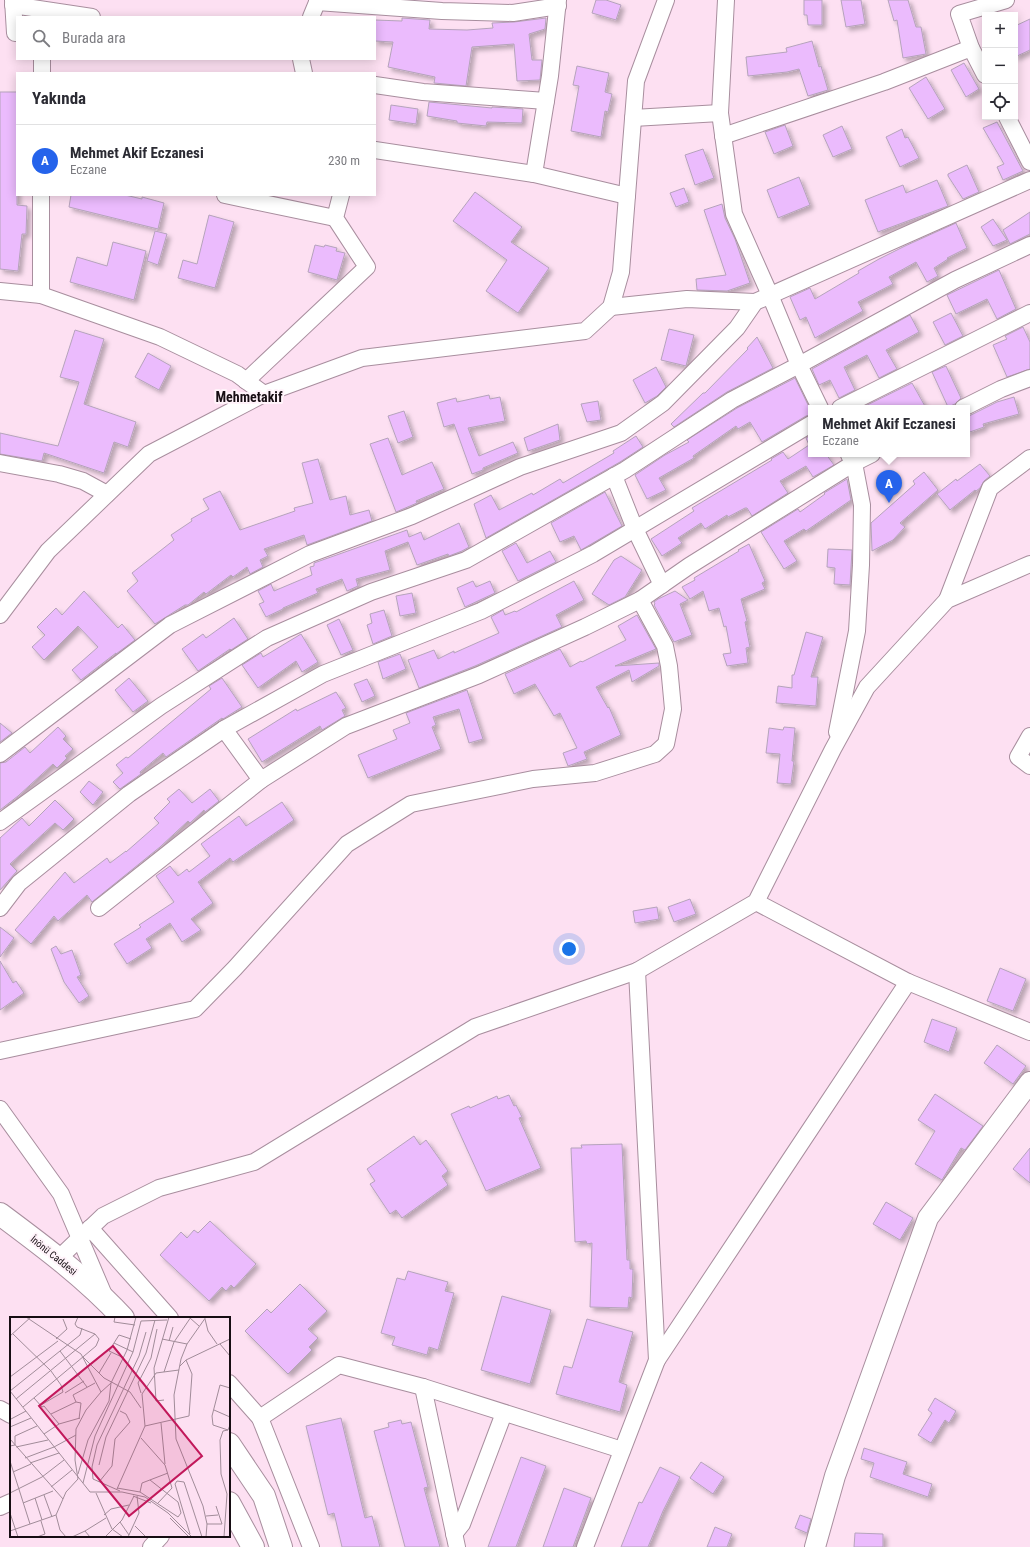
<!DOCTYPE html>
<html lang="tr">
<head>
<meta charset="utf-8">
<style>
	:root { --surface:#fff; --page:#f7f7f7; --text:#2b2b33; --muted:#7c7c81; --line:#e1e1e2; --accent:#2563eb }
	body { margin:0; font-family:"Roboto Condensed",sans-serif; background:var(--page); color:var(--text) }
	.controls { position:absolute; right:12px; top:12px; display:grid; overflow:hidden; border-radius:0px; box-shadow:0 2px 10px #0003 }
	.controls button { width:36px; height:36px; display:grid; place-items:center; padding:0; border:0; border-bottom:1px solid var(--line); background:var(--surface); color:var(--text); font:20px sans-serif }
	.you { position:absolute; left:569px; top:949px; width:14px; height:14px; margin:-10px; border:3px solid #fff; border-radius:50%; background:#1a73e8; box-shadow:0 0 0 6px #1a73e833 }
	.badge { display:grid; place-items:center; width:26px; height:26px; border-radius:50%; background:var(--accent); color:#fff; font-size:13px; font-weight:700 }
	.pin { position:absolute; translate:-50% -33px; filter:drop-shadow(0 1px 2px #0008) }
	.pin::after { content:''; position:absolute; top:21px; width:14px; height:12px; background:inherit; clip-path:polygon(0 0,100% 0,50% 100%) }
	.popup { position:absolute; left:808px; top:405px; width:162px; height:52px; box-sizing:border-box; display:grid; place-content:center; border-radius:0px; background:var(--surface); filter:drop-shadow(0 1px 3px #0005); font-size:13px; white-space:nowrap; color:var(--muted) }
	.popup b { font-size:15px; color:var(--text) }
	.popup::after { content:''; position:absolute; left:50%; top:100%; margin-left:-8px; border:8px solid transparent; border-top-color:var(--surface) }
	.list { margin:0; padding:0; list-style:none }
	h2 { display:flex; justify-content:space-between; align-items:center; height:52px; margin:0; padding:0 16px; font-size:17px }
	h2 small { font-size:13px; font-weight:400; color:var(--muted) }
	.list li { display:grid; grid-template-columns:26px 1fr auto; gap:12px; align-items:center; box-sizing:border-box; height:72px; padding:0 16px; border-top:1px solid var(--line) }
	.list b { display:block; font-size:15px; white-space:nowrap }
	.list p { margin:0; font-size:13px; white-space:nowrap; color:var(--muted) }
	.list em { font-size:13px; font-style:normal; color:var(--muted) }
	.icon { flex:none; width:22px; height:22px; fill:none; stroke:currentColor; stroke-width:2; stroke-linecap:round; stroke-linejoin:round }
	.map { position:relative; flex:none; width:1030px; height:1547px; overflow:hidden }
	.search { position:absolute; background:var(--surface); box-shadow:0 2px 10px #0003; left:16px; top:16px; width:360px; height:44px; display:flex; align-items:center; gap:10px; box-sizing:border-box; padding:0 14px; border-radius:0px; color:var(--muted); font-size:15px }
	.panel { position:absolute; background:var(--surface); box-shadow:0 2px 10px #0003; left:16px; top:72px; width:360px; height:124px; border-radius:0px }
	.map>svg:first-child { display:block }
	.building { fill:#ebbbfd; stroke:#b5a3bb; filter:url(#shadow) }
	.lines { fill:none; stroke-linecap:round; stroke-linejoin:round }
	.minor-casing { stroke:#a88e9e; stroke-width:18 }
	.tertiary-casing { stroke:#a88e9e; stroke-width:22 }
	.secondary-casing { stroke:#a88e9e; stroke-width:24 }
	.minor { stroke:#fff; stroke-width:16 }
	.tertiary { stroke:#fff; stroke-width:20 }
	.secondary { stroke:#fff; stroke-width:22 }
	.labels { text-anchor:middle; stroke-width:4; stroke-linejoin:round; paint-order:stroke }
	.street-label { font-size:10px; fill:#160d13; stroke:#fff3fa }
	.district-label { font-size:14px; font-weight:bold; fill:#160d13; stroke:#fff3fa }
	.inset-road { fill:none; stroke:#a18c99; stroke-width:1 }
	.view { fill:#c2185b; fill-opacity:0.15; stroke:#c2185b; stroke-width:2 }
	.inset-edge { fill:none; stroke:#160d13; stroke-width:2 }
</style>
</head>
<body>
<div class="map">
<svg width="1030" height="1547" viewBox="0 0 1030 1547">
	<defs>
		<filter id="shadow"><feDropShadow dx="3.5" dy="3.5" stdDeviation="2" flood-color="#0004"/></filter>
	</defs>
	<rect width="100%" height="100%" fill="#fde0f2"/>
	<!-- building -->
	<g class="building">
		<polygon points="596,0 606,0 621,5 616,20 592,13"/>
		<polygon points="804,0 822,0 822,25 808,25 807,15 804,15"/>
		<polygon points="841,0 861,0 865,24 846,27"/>
		<polygon points="888,0 908,0 916,27 921,27 926,54 903,58 897,20 894,21"/>
		<polygon points="402,18 430,20 429,29 467,30 493,28 492,23 514,22 546,18 545,29 529,34 532,60 542,60 540,80 517,81 514,44 472,47 466,86 434,83 435,77 388,67 393,42 375,41 375,20 402,21"/>
		<polygon points="1030,19 1030,50 1015,57 1015,26"/>
		<polygon points="812,41 819,67 821,66 828,90 808,96 799,69 787,72 748,76 746,57 787,52 786,48"/>
		<polygon points="964,63 979,89 966,97 951,70"/>
		<polygon points="577,66 609,73 605,92 612,94 608,112 605,111 601,137 571,131 579,86 573,85"/>
		<polygon points="926,77 945,109 928,119 909,88"/>
		<polygon points="0,92 17,92 17,205 27,206 26,234 22,234 18,271 0,269"/>
		<polygon points="429,102 492,108 492,107 523,109 522,123 487,122 486,126 457,123 457,121 427,116"/>
		<polygon points="391,105 418,109 416,124 389,120"/>
		<polygon points="997,122 1023,171 1003,180 997,167 1004,164 983,128"/>
		<polygon points="785,125 793,146 774,154 765,132"/>
		<polygon points="842,126 852,149 833,157 823,135"/>
		<polygon points="902,129 905,138 908,137 919,158 900,167 886,137"/>
		<polygon points="703,149 714,178 695,185 685,155"/>
		<polygon points="967,165 979,192 963,199 948,176 948,174"/>
		<polygon points="799,177 810,205 778,218 767,190"/>
		<polygon points="937,180 948,206 878,232 865,200 903,185 906,193"/>
		<polygon points="684,188 689,202 676,207 670,193"/>
		<polygon points="475,192 522,227 511,242 549,268 518,313 486,291 507,260 453,221"/>
		<polygon points="71,195 125,195 142,199 142,197 164,203 158,229 69,207"/>
		<polygon points="722,204 725,218 735,239 750,283 727,291 697,290 696,279 726,275 704,210"/>
		<polygon points="1030,212 1030,234 1010,244 1003,230"/>
		<polygon points="209,215 234,222 215,288 178,278 183,260 197,264"/>
		<polygon points="993,219 1007,240 993,246 981,227"/>
		<polygon points="956,223 967,248 947,258 948,259 934,268 938,276 927,282 916,262 889,277 893,284 858,302 863,311 815,338 806,317 800,320 790,297 810,288 815,299 859,273 858,271 879,259 905,246"/>
		<polygon points="155,231 167,234 158,265 147,261"/>
		<polygon points="113,242 146,251 134,300 70,282 77,257 107,266"/>
		<polygon points="315,245 324,247 325,245 337,248 336,251 345,253 337,280 308,272"/>
		<polygon points="999,270 1016,309 997,319 987,299 956,314 947,295"/>
		<polygon points="951,313 963,336 945,345 933,322"/>
		<polygon points="910,315 919,332 886,350 897,369 879,378 867,355 844,367 855,390 839,398 830,380 819,385 812,369"/>
		<polygon points="1023,327 1030,342 1030,369 1007,377 993,345 1007,339 1005,336"/>
		<polygon points="669,329 694,335 686,366 661,360"/>
		<polygon points="75,330 104,339 84,404 136,422 128,447 114,442 104,473 44,453 42,461 0,454 0,433 58,446 79,382 60,377"/>
		<polygon points="757,337 773,368 727,392 674,427 671,424 703,393 705,393 748,349 747,348"/>
		<polygon points="148,353 171,366 159,390 135,377"/>
		<polygon points="946,366 961,398 955,404 948,407 932,372"/>
		<polygon points="656,367 666,387 657,396 645,403 633,380"/>
		<polygon points="795,378 811,411 811,415 806,416 762,442 750,422 738,429 736,426 693,456 694,458 659,478 666,490 647,499 635,475 665,455 689,442 687,440 737,408"/>
		<polygon points="912,383 926,408 861,408"/>
		<polygon points="489,395 490,399 500,397 505,421 468,428 479,456 513,442 518,453 483,468 483,470 472,474 454,424 444,427 437,403 456,398 457,402"/>
		<polygon points="1014,397 1019,414 983,424 984,427 967,433 967,417 997,402"/>
		<polygon points="598,401 601,420 587,422 581,404"/>
		<polygon points="404,411 413,437 398,443 388,416"/>
		<polygon points="558,424 560,440 528,451 524,438"/>
		<polygon points="811,435 811,454 826,454 834,465 813,477 806,466 780,481 788,493 752,516 747,508 745,508 728,517 727,515 705,529 701,523 678,538 682,543 662,556 651,539 694,511 692,508 772,460 771,459 783,452 788,459 809,445 806,438"/>
		<polygon points="636,436 643,447 620,462 486,538 474,504 491,495 499,510 532,493 533,495 560,479 563,483 614,453 613,451"/>
		<polygon points="388,438 402,475 432,462 444,489 416,501 417,503 396,512 370,444"/>
		<polygon points="318,459 330,500 346,496 350,515 369,510 372,521 307,545 304,535 264,549 268,556 260,560 263,567 250,574 247,567 233,577 231,575 206,594 204,592 188,605 185,605 166,617 155,624 127,591 138,581 132,573 174,540 171,535 192,521 191,519 209,509 203,499 220,491 240,530 295,511 294,508 313,503 302,463"/>
		<polygon points="980,464 990,476 984,481 980,488 976,491 975,490 950,510 937,494 956,479 957,481"/>
		<polygon points="924,472 938,490 900,523 905,527 893,540 872,551 871,523 915,484 913,481"/>
		<polygon points="847,479 851,500 806,531 804,529 784,541 797,561 784,569 761,532 798,509 800,512 825,494 824,493"/>
		<polygon points="605,492 622,526 581,550 574,536 560,542 551,523"/>
		<polygon points="459,523 469,547 462,551 449,556 448,554 417,565 408,542 385,551 390,570 356,579 358,586 347,591 342,579 316,589 318,593 283,608 283,609 266,617 259,604 264,602 258,591 271,584 274,591 312,575 310,567 314,566 314,563 407,530 409,537 421,532 424,540"/>
		<polygon points="516,543 527,563 550,551 556,562 518,581 502,551"/>
		<polygon points="749,544 765,581 762,583 765,589 741,599 747,621 745,622 750,647 746,648 748,663 727,666 723,654 731,653 726,626 724,627 719,608 709,611 703,591 690,599 682,587 695,580 694,578 739,551 738,550"/>
		<polygon points="828,549 852,550 850,585 834,584 835,568 827,567"/>
		<polygon points="621,556 642,570 625,597 609,605 592,594 614,560"/>
		<polygon points="473,581 476,587 490,581 495,593 465,607 457,588"/>
		<polygon points="574,581 584,600 556,615 562,627 475,666 419,688 408,660 434,650 438,659 454,651 454,653 499,633 491,617 503,610 505,615 515,611 516,612"/>
		<polygon points="84,591 118,628 122,624 135,640 116,654 116,653 81,680 72,670 98,647 78,626 44,660 32,647 45,635 37,627 56,608 62,615"/>
		<polygon points="675,591 688,600 680,604 692,635 674,642 654,605 655,604 654,602 658,599"/>
		<polygon points="412,593 416,613 400,616 396,596"/>
		<polygon points="384,610 392,636 373,644 367,625 372,623 370,614"/>
		<polygon points="637,615 656,649 615,666 659,663 659,666 632,682 629,670 596,687 608,708 609,707 621,735 584,752 587,759 568,766 563,753 577,748 560,713 554,716 535,684 514,694 505,674 560,649 570,667 581,661 582,662 626,640 618,626"/>
		<polygon points="234,618 248,639 231,650 230,649 198,671 182,649 203,634 206,638"/>
		<polygon points="339,619 353,650 341,655 327,625"/>
		<polygon points="806,632 823,637 811,677 818,677 816,706 776,703 778,686 792,688 792,675 794,675"/>
		<polygon points="301,634 318,662 302,672 296,661 258,688 242,665 261,653 263,657"/>
		<polygon points="400,654 406,669 383,679 378,662"/>
		<polygon points="129,678 148,701 133,712 115,690"/>
		<polygon points="222,678 242,707 223,719 222,718 166,757 163,753 140,772 141,774 120,789 113,782 123,773 116,765 126,757 128,758 211,689 209,686"/>
		<polygon points="367,679 375,696 362,702 354,684"/>
		<polygon points="467,690 483,739 469,743 459,709 433,717 436,725 432,727 441,749 368,778 358,755 397,739 393,730 410,723 406,713"/>
		<polygon points="336,692 346,708 342,710 345,716 322,730 320,726 262,762 248,739 296,709 297,711"/>
		<polygon points="0,723 12,733 0,742"/>
		<polygon points="58,727 66,736 63,739 73,749 65,756 67,758 57,768 53,764 18,796 0,810 0,763 6,762 25,747 30,753"/>
		<polygon points="784,727 795,728 792,761 794,761 791,784 777,783 780,754 766,753 769,728 783,730"/>
		<polygon points="89,781 103,792 93,805 80,792"/>
		<polygon points="179,789 192,803 210,789 219,801 205,812 204,810 190,823 188,821 160,847 92,902 87,895 58,921 54,916 31,944 15,930 65,872 74,883 107,858 110,863 126,851 126,852 159,823 154,818 170,802 167,799"/>
		<polygon points="55,800 74,819 63,830 55,823 10,864 17,871 0,890 0,838 22,818 29,826"/>
		<polygon points="282,802 294,820 233,862 230,858 198,882 213,903 191,919 201,930 182,942 170,923 146,939 152,948 127,964 114,944 141,927 139,925 174,902 156,876 170,866 178,876 187,869 189,872 210,856 201,844 239,816 246,826"/>
		<polygon points="690,899 696,914 674,922 668,907"/>
		<polygon points="657,907 659,919 635,923 633,911"/>
		<polygon points="0,927 14,938 0,957"/>
		<polygon points="56,946 61,954 72,950 81,975 77,977 89,996 79,1003 64,982 51,949"/>
		<polygon points="0,961 13,983 16,981 24,993 0,1010"/>
		<polygon points="1000,968 1026,979 1013,1011 987,1001"/>
		<polygon points="932,1019 957,1028 949,1052 924,1042"/>
		<polygon points="997,1045 1026,1066 1013,1084 984,1063"/>
		<polygon points="935,1094 983,1126 965,1150 961,1148 942,1180 915,1164 935,1131 918,1120"/>
		<polygon points="509,1095 514,1106 516,1105 522,1117 519,1118 541,1168 486,1191 451,1114 469,1106 470,1108 497,1096 498,1099"/>
		<polygon points="414,1136 420,1145 426,1140 448,1171 442,1176 448,1185 402,1218 396,1210 390,1214 370,1184 375,1181 367,1169"/>
		<polygon points="622,1144 627,1260 630,1260 630,1269 633,1269 632,1298 629,1297 628,1308 590,1307 592,1243 587,1244 586,1241 575,1242 571,1148 582,1148 581,1145"/>
		<polygon points="1030,1148 1030,1183 1013,1169"/>
		<polygon points="886,1202 913,1218 900,1240 873,1224"/>
		<polygon points="210,1221 256,1264 234,1288 231,1285 226,1291 222,1287 209,1301 160,1255 181,1232 187,1238 194,1230 198,1233"/>
		<polygon points="408,1271 448,1282 445,1291 454,1293 438,1350 429,1347 427,1355 392,1345 395,1337 381,1333 397,1278 405,1280"/>
		<polygon points="300,1284 327,1311 308,1329 318,1338 309,1347 312,1350 288,1374 245,1331 267,1309 271,1313"/>
		<polygon points="502,1296 551,1310 530,1384 481,1370"/>
		<polygon points="587,1319 633,1332 619,1382 627,1385 620,1412 556,1394 564,1366 572,1368"/>
		<polygon points="935,1398 956,1411 949,1423 945,1420 931,1443 918,1435 932,1413 928,1410"/>
		<polygon points="341,1418 365,1518 372,1516 380,1547 342,1547 334,1513 328,1515 306,1426"/>
		<polygon points="401,1420 402,1424 411,1422 428,1487 424,1488 440,1547 405,1547 374,1431 389,1427 388,1423"/>
		<polygon points="864,1448 907,1462 903,1474 932,1484 928,1497 870,1477 874,1463 861,1459"/>
		<polygon points="521,1457 546,1466 516,1547 488,1547"/>
		<polygon points="701,1462 724,1477 713,1494 690,1478"/>
		<polygon points="660,1467 680,1477 663,1511 648,1547 621,1547 639,1502 642,1503"/>
		<polygon points="564,1488 591,1498 573,1547 543,1547"/>
		<polygon points="800,1515 811,1519 807,1533 795,1528"/>
		<polygon points="715,1527 732,1534 727,1547 707,1547"/>
		<polygon points="855,1533 883,1534 883,1547 854,1547"/>
	</g>
	<g class="lines">
		<!-- minor casing -->
		<g class="minor-casing">
			<g id="minor">
				<polyline points="13,0 15,33 17,33"/>
				<polyline points="726,0 720,113 734,214 770,295 799,365 820,408"/>
				<polyline points="317,2 442,11 513,13 558,6"/>
				<polyline points="13,5 92,17"/>
				<polyline points="311,17 318,0"/>
				<polyline points="301,59 304,73"/>
				<polyline points="42,73 42,59"/>
				<polyline points="985,75 971,48 959,14 1006,0"/>
				<polyline points="375,85 423,92 546,101"/>
				<polyline points="1007,117 1030,162"/>
				<polyline points="633,118 720,113"/>
				<polyline points="723,136 884,82 971,48"/>
				<polyline points="375,150 534,174 627,196"/>
				<polyline points="534,174 550,76 558,0"/>
				<polyline points="225,195 335,218"/>
				<polyline points="0,291 41,295 160,337 237,374 264,394"/>
				<polyline points="41,295 41,195"/>
				<polyline points="611,307 687,299 755,302"/>
				<polyline points="246,381 367,267 335,218 341,195"/>
				<polyline points="840,408 1030,313"/>
				<polyline points="963,408 1001,389 1030,378"/>
				<polyline points="0,463 59,474 83,481 107,494"/>
				<polyline points="614,476 635,529 662,585"/>
				<polyline points="947,600 990,488 1030,458"/>
				<polyline points="0,615 48,551 149,454 264,394 362,358 585,331 611,307 621,272 636,81 666,0"/>
				<polyline points="224,729 261,780"/>
				<polyline points="837,732 857,631 861,565 862,505 854,463 849,455"/>
				<polyline points="1030,736 1018,757 1030,766"/>
				<polyline points="0,754 170,625 310,554 412,516 520,467 621,433 663,403 737,328 755,302 1030,180"/>
				<polyline points="0,822 161,706 267,638 371,592 466,560 625,470 732,400 799,365 955,280 1030,245"/>
				<polyline points="756,902 908,982 1030,1032"/>
				<polyline points="0,908 19,883 129,794 224,729 323,674 481,611 593,554 811,424"/>
				<polyline points="99,908 261,780 346,726 479,675 585,627 640,600 689,566 854,463 872,454"/>
				<polyline points="0,1051 195,1009 235,968 347,844 411,804 533,779 595,773 655,754 666,744 673,709 669,666 665,646 640,600"/>
				<polyline points="0,1109 61,1194 104,1295"/>
				<polyline points="90,1228 170,1318"/>
				<polyline points="59,1258 103,1216 159,1188 254,1162 475,1027 637,971 756,902 833,749 867,687 947,600 1030,564"/>
				<polyline points="657,1360 908,982"/>
				<polyline points="229,1383 260,1418 311,1547"/>
				<polyline points="423,1387 457,1547"/>
				<polyline points="0,1409 11,1415"/>
				<polyline points="260,1418 339,1365 423,1387 622,1450"/>
				<polyline points="0,1507 11,1502"/>
				<polyline points="454,1534 462,1524 504,1413"/>
				<polyline points="151,1547 161,1536"/>
				<polyline points="585,1547 657,1360 637,971"/>
			</g>
		</g>
		<!-- tertiary casing -->
		<g class="tertiary-casing">
			<polyline id="tertiary" points="815,1547 835,1476 928,1218 1030,1082"/>
		</g>
		<!-- secondary casing -->
		<g class="secondary-casing">
			<g id="secondary">
				<path d="M0,1214C43,1246 86,1278 123,1318"/>
				<polyline points="229,1444 264,1496 281,1547"/>
				<polyline points="229,1503 253,1547"/>
			</g>
		</g>
		<!-- minor -->
		<use href="#minor" class="minor"/>
		<!-- tertiary -->
		<use href="#tertiary" class="tertiary"/>
		<!-- secondary -->
		<use href="#secondary" class="secondary"/>
	</g>
	<g class="labels">
		<!-- street labels -->
		<g class="street-label">
			<text transform="translate(54 1255) rotate(39)" y="4">İnönü Caddesi</text>
		</g>
		<!-- district labels -->
		<g class="district-label">
			<text x="249" y="402">Mehmetakif</text>
		</g>
	</g>
	<!-- overview -->
	<g transform="translate(10 1317)">
		<rect width="220" height="220" fill="#fde0f2"/>
		<path class="inset-road" d="M16,0L71,37L91,75L76,93L66,112L65,143L68,162L56,175L46,198L50,213L56,220M105,0L104,5L125,8M180,1L189,9M195,2L198,14L207,27M3,17L41,54L51,68L53,75L31,88M0,19L21,0M46,22L57,12L53,2M152,22L177,27M159,24L163,10M104,26L123,35M210,27L220,39M50,34L77,70M73,40L94,61L120,75L131,91M114,41L99,34L109,18L121,22M170,49L176,43L220,22M154,55L164,25L181,0M89,56L101,36M0,60L48,24M52,70L70,57M0,74L70,18L72,11M0,74L80,175H112L135,180L158,196L182,220M91,75L101,66M55,76L74,64M131,76L128,66L141,41L147,12M24,81L32,90L34,89L49,107M6,82L85,17M154,83L146,84L144,51L159,0M13,90L86,29L89,22L85,17L67,10L65,7L68,0M204,93L220,100M41,97L66,85M1,102L16,94M69,102L71,86L66,85L63,78L85,66M151,106L155,147M135,109L179,99L182,57L176,43M0,110L21,101M218,113L203,108L202,99L210,68L220,71M34,117L49,107L70,101M131,121L155,148L162,171L148,186M0,122L53,182M0,129L5,128V119L27,109M6,130L38,123M15,141L44,130L66,118M0,144L20,207M20,146L49,136M89,148L96,120L136,36L145,3M3,155L21,147M68,157L78,123L99,84L101,66L117,33L126,0M89,165L102,149L105,122L120,105L116,97L110,94M73,166L85,119L123,35L131,4L157,3M41,170L62,153M107,171L130,175L168,200L171,196L168,185L140,163M107,172L135,109L132,77L146,56L169,53M110,174L83,162L82,150L87,128L129,39L136,15M130,175L132,166L158,156M0,176L32,160L54,143M86,176L102,212L113,220M34,178L42,200M123,179L141,186M25,181L32,203M13,186L43,174M206,189L212,207M0,196L8,220M94,198L101,192L119,188M196,199L208,198M160,201L179,220M110,205L119,218M197,207H212M125,209L136,220M0,214L46,198M75,214L96,201M180,217L165,167L167,164L174,165L192,220M27,220L35,217L31,204M62,220L75,214L80,220M95,220L112,203L124,179M118,220L129,196L127,179M196,220L197,207L193,189L166,122L164,78L171,42L177,27L196,0M214,220L217,177L211,157L210,123L213,114L218,113L220,108"/>
		<path class="view" d="M103,29L192,139L119,199L29,89Z"/>
		<rect width="220" height="220" class="inset-edge"/>
	</g>
</svg>
<div class="controls">
<button>+</button>
<button>−</button>
<button><svg class="icon" aria-label="locate" viewBox="0 0 24 24"><circle cx="12" cy="12" r="6"/><path d="M12 2v4M12 18v4M2 12h4M18 12h4"/></svg></button>
</div>
<div class="you"></div>
<div class="pin badge" style="left:889px;top:503px">A</div>
<div class="popup"><b>Mehmet Akif Eczanesi</b>Eczane</div>
<div class="search"><svg class="icon" aria-label="search" viewBox="0 0 24 24"><circle cx="10" cy="10" r="6"/><path d="M15 15l6 6"/></svg>Burada ara</div>
<section class="panel">
<h2>Yakında<small></small></h2>
<ul class="list">
<li><span class="badge">A</span><div><b>Mehmet Akif Eczanesi</b><p>Eczane</p></div><em>230 m</em></li>
</ul>
</section>
</div>
</body>
</html>
